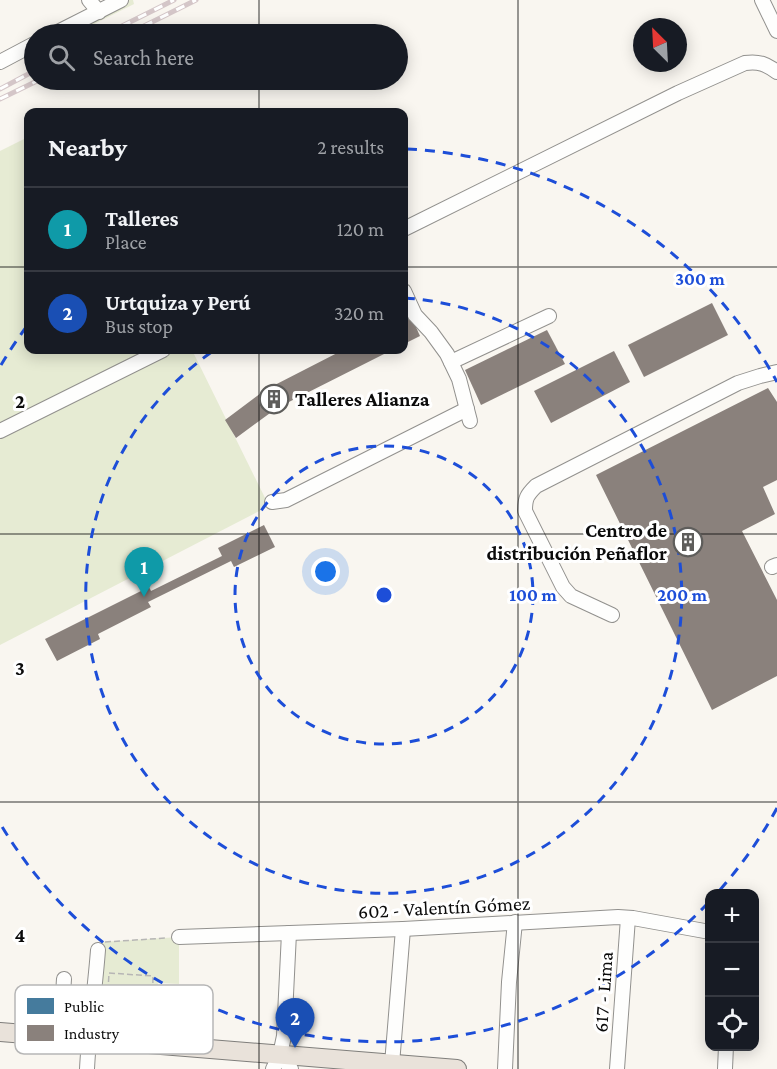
<!DOCTYPE html>
<html lang="en">
<head>
<meta charset="utf-8">
<style>
	:root { --surface:#171b24; --page:#20242c; --text:#f1f3f6; --muted:#9ea1a6; --line:#363941; --accent:#2563eb }
	body { margin:0; font-family:"Crimson Pro",serif; background:var(--page); color:var(--text) }
	.controls { position:absolute; right:18px; bottom:18px; display:grid; overflow:hidden; border-radius:12px; box-shadow:0 3px 15px #0003 }
	.controls button { width:54px; height:54px; display:grid; place-items:center; padding:0; border:0; border-bottom:2px solid var(--line); background:var(--surface); color:var(--text); font:30px sans-serif }
	.compass { position:absolute; left:633px; top:18px; width:54px; height:54px; border-radius:50%; background:var(--surface); box-shadow:0 3px 15px #0003; rotate:336deg }
	.you { position:absolute; left:326px; top:572px; width:21px; height:21px; margin:-15px; border:4px solid #fff; border-radius:50%; background:#1a73e8; box-shadow:0 0 0 9px #1a73e833 }
	.badge { display:grid; place-items:center; width:39px; height:39px; border-radius:50%; background:var(--accent); color:#fff; font-size:20px; font-weight:700 }
	.pin { position:absolute; translate:-50% -50px; filter:drop-shadow(0 2px 3px #0008) }
	.pin::after { content:''; position:absolute; top:32px; width:21px; height:18px; background:inherit; clip-path:polygon(0 0,100% 0,50% 100%) }
	.list { margin:0; padding:0; list-style:none }
	h2 { display:flex; justify-content:space-between; align-items:center; height:78px; margin:0; padding:0 24px; font-size:26px }
	h2 small { font-size:20px; font-weight:400; color:var(--muted) }
	.list li { display:grid; grid-template-columns:39px 1fr auto; gap:18px; align-items:center; box-sizing:border-box; height:84px; padding:0 24px; border-top:2px solid var(--line) }
	.list b { display:block; font-size:22px; white-space:nowrap }
	.list p { margin:0; font-size:20px; white-space:nowrap; color:var(--muted) }
	.list em { font-size:20px; font-style:normal; color:var(--muted) }
	.icon { flex:none; width:33px; height:33px; fill:none; stroke:currentColor; stroke-width:2; stroke-linecap:round; stroke-linejoin:round }
	.map { position:relative; flex:none; width:777px; height:1069px; overflow:hidden }
	.search { position:absolute; background:var(--surface); box-shadow:0 3px 15px #0003; left:24px; top:24px; width:384px; height:66px; display:flex; align-items:center; gap:15px; box-sizing:border-box; padding:0 21px; border-radius:33px; color:var(--muted); font-size:22px }
	.panel { position:absolute; background:var(--surface); box-shadow:0 3px 15px #0003; left:24px; top:108px; width:384px; height:246px; border-radius:12px }
	.map>svg:first-child { display:block }
	.green { fill:#e6ebd3 }
	.industry { fill:#8a817c }
	.lines { fill:none; stroke-linecap:round; stroke-linejoin:round }
	.minor-casing { stroke:#92918e; stroke-width:16 }
	.major-casing { stroke:#7f7e7b; stroke-width:20 }
	.path { stroke:#b7b6b5; stroke-width:1.5; stroke-dasharray:6 3; stroke-linecap:butt }
	.minor { stroke:#fefefd; stroke-width:14 }
	.major { stroke:#e9e2da; stroke-width:18 }
	.rail-casing { stroke:#d4c6c8; stroke-width:5 }
	.rail { stroke:#fff; stroke-width:3; stroke-dasharray:9; stroke-linecap:butt }
	.grid { fill:none; stroke:#0b0b0b; stroke-width:1.5; stroke-opacity:0.55 }
	.ring { fill:none; stroke:#1d4ed8; stroke-width:3; stroke-dasharray:10 8 }
	.labels { text-anchor:middle; stroke-width:6; stroke-linejoin:round; paint-order:stroke }
	.poi-label { font-size:20px; font-weight:bold; fill:#0b0b0b; stroke:#fff; text-anchor:start }
	.street-label { font-size:20px; fill:#0b0b0b; stroke:#fff }
	.key { fill:#fff; stroke:#b6b6b6; stroke-width:1.5 }
	.key-label { font-size:16px; fill:#0b0b0b }
	.grid-label { font-size:20px; text-anchor:middle; font-weight:bold; fill:#0b0b0b; stroke:#fff; stroke-width:6; stroke-linejoin:round; paint-order:stroke }
	.centre { fill:#1d4ed8; stroke:#fff; stroke-width:3 }
	.ring-label { font-size:18px; text-anchor:middle; font-weight:bold; fill:#1d4ed8; stroke:#fff; stroke-width:6; stroke-linejoin:round; paint-order:stroke }
</style>
</head>
<body>
<div class="map">
<svg width="777" height="1069" viewBox="0 0 777 1069">
	<rect width="100%" height="100%" fill="#f9f6f0"/>
	<!-- green -->
	<g class="green">
		<polygon points="128,0 133,0 134,4 74,34 65,34 120,7"/>
		<polygon points="28,137 28,350 192,350 269,506 0,645 0,151"/>
		<polygon points="179,937 179,984 158,983 153,1032 97,1028 102,942"/>
	</g>
	<!-- industry -->
	<g class="industry">
		<polygon points="712,303 728,335 644,377 628,345"/>
		<polygon points="411,316 420,336 404,344 404,319"/>
		<polygon points="547,330 565,364 481,405 465,370"/>
		<polygon points="343,350 392,350 277,408 236,438 225,420 265,390"/>
		<polygon points="614,351 630,382 551,423 534,391"/>
		<polygon points="768,388 777,402 777,480 763,487 775,514 742,531 777,600 777,676 712,710 596,475"/>
		<polygon points="264,525 275,547 234,567 231,561 148,602 151,607 98,634 100,639 57,661 45,639 149,587 151,591 222,556 218,548"/>
	</g>
	<g class="lines">
		<!-- minor casing -->
		<g class="minor-casing">
			<g id="minor">
				<polyline points="89,0 99,12"/>
				<polyline points="762,0 777,31"/>
				<polyline points="54,34 121,0"/>
				<polyline points="0,62 34,44"/>
				<path d="M404,229L678,93L745,63C759,61 766,64 777,72"/>
				<polyline points="404,291 415,315 431,332 447,354 459,379 470,421"/>
				<polyline points="451,362 549,316"/>
				<polyline points="0,431 163,350"/>
				<polyline points="272,502 286,500 467,409"/>
				<polyline points="772,567 777,565"/>
				<path d="M612,615L571,596L563,587L525,511C525,498 527,495 536,486L738,383L760,376L777,372"/>
				<polyline points="179,937 403,929 618,917 633,918 710,932"/>
				<path d="M64,979C62,1002 67,1015 92,1015"/>
				<polyline points="280,1055 291,1069"/>
				<polyline points="392,1064 403,929"/>
				<path d="M87,1069C89,1029 95,990 98,950"/>
				<polyline points="273,1069 280,1055 284,1036 289,933"/>
				<polyline points="505,1069 509,982 515,922"/>
				<polyline points="617,1069 628,918"/>
				<polyline points="725,1069 726,1046"/>
			</g>
		</g>
		<!-- major casing -->
		<g class="major-casing">
			<polyline id="major" points="0,1032 457,1069"/>
		</g>
		<!-- path -->
		<g class="path">
			<polyline points="105,942 166,938"/>
			<polyline points="109,973 153,976 152,1029"/>
			<path d="M109,995C119,997 127,997 135,990L147,996L151,997"/>
			<polyline points="106,1027 109,973"/>
		</g>
		<!-- minor -->
		<use href="#minor" class="minor"/>
		<!-- major -->
		<use href="#major" class="major"/>
		<!-- rail casing -->
		<g class="rail-casing">
			<g id="rail">
				<polyline points="106,34 174,0"/>
				<polyline points="128,34 196,0"/>
				<polyline points="0,89 34,71"/>
				<polyline points="0,99 39,80"/>
			</g>
		</g>
		<!-- rail -->
		<use href="#rail" class="rail"/>
	</g>
	<!-- grid -->
	<path class="grid" d="M259,0V34M518,0V1069M259,80V112M0,267H28M404,267H777M259,350V1069M0,534H777M0,802H777"/>
	<!-- distance rings -->
	<g class="ring">
		<circle cx="384" cy="595" r="149"/>
		<path d="M405 298A298 298 0 1 1 213 351"/>
		<path d="M777 808A447 447 0 0 1 719 891M708 903A447 447 0 0 1 1 825M1 365A447 447 0 0 1 27 326M407 149A447 447 0 0 1 777 382"/>
	</g>
	<!-- icons -->
	<defs>
		<g id="building-ring" transform="scale(1.5)"><circle r="9.5" fill="#fff" stroke="#5e5d5b" stroke-width="1.5"/><path d="M-4-6H4V6H1V3H-1V6H-4ZM-2.5-4.3h1.7v1.8h-1.7ZM.8-4.3h1.7v1.8H.8ZM-2.5-1h1.7V.8h-1.7ZM.8-1h1.7V.8H.8Z" fill="#5e5d5b"/></g>
	</defs>
	<g fill-rule="evenodd">
		<use href="#building-ring" x="274" y="399"/>
		<use href="#building-ring" x="688" y="542"/>
	</g>
	<g class="labels">
		<!-- poi labels -->
		<g class="poi-label">
			<text x="295" y="406">Talleres Alianza</text>
			<text x="667" y="537" text-anchor="end">Centro de<tspan x="667" dy="23">distribución Peñaflor</tspan></text>
		</g>
		<!-- street labels -->
		<g class="street-label">
			<text transform="translate(444 907) rotate(-3)" y="7">602 - Valentín Gómez</text>
			<text transform="translate(603 992) rotate(-86)" y="7">617 - Lima</text>
		</g>
	</g>
	<!-- legend -->
	<rect x="15" y="985" width="198" height="69" rx="9" class="key"/>
	<rect x="27" y="998" width="27" height="16" fill="#457b9d"/>
	<rect x="27" y="1025" width="27" height="16" fill="#8a817c"/>
	<g class="key-label">
		<text x="64" y="1012">Public</text>
		<text x="64" y="1039">Industry</text>
	</g>
	<g class="grid-label">
		<text x="20" y="408">2</text>
		<text x="20" y="675">3</text>
		<text x="20" y="942">4</text>
	</g>
	<circle cx="384" cy="595" r="9" class="centre"/>
	<g class="ring-label">
		<text x="700" y="285">300 m</text>
		<text x="533" y="601">100 m</text>
		<text x="682" y="601">200 m</text>
	</g>
</svg>
<div class="controls">
<button>+</button>
<button>−</button>
<button><svg class="icon" aria-label="locate" viewBox="0 0 24 24"><circle cx="12" cy="12" r="6"/><path d="M12 2v4M12 18v4M2 12h4M18 12h4"/></svg></button>
</div>
<svg class="compass" viewBox="-18 -18 36 36"><path d="M0-13l5 13h-10z" fill="#e53935"/><path d="M0 13l5-13h-10z" fill="#9ea1a6"/></svg>
<div class="you"></div>
<div class="pin badge" style="left:144px;top:597px;background:#0f9aa8">1</div>
<div class="pin badge" style="left:295px;top:1048px;background:#1a4fb4">2</div>
<div class="search"><svg class="icon" aria-label="search" viewBox="0 0 24 24"><circle cx="10" cy="10" r="6"/><path d="M15 15l6 6"/></svg>Search here</div>
<section class="panel">
<h2>Nearby<small>2 results</small></h2>
<ul class="list">
<li><span class="badge" style="background:#0f9aa8">1</span><div><b>Talleres</b><p>Place</p></div><em>120 m</em></li>
<li><span class="badge" style="background:#1a4fb4">2</span><div><b>Urtquiza y Perú</b><p>Bus stop</p></div><em>320 m</em></li>
</ul>
</section>
</div>
</body>
</html>
